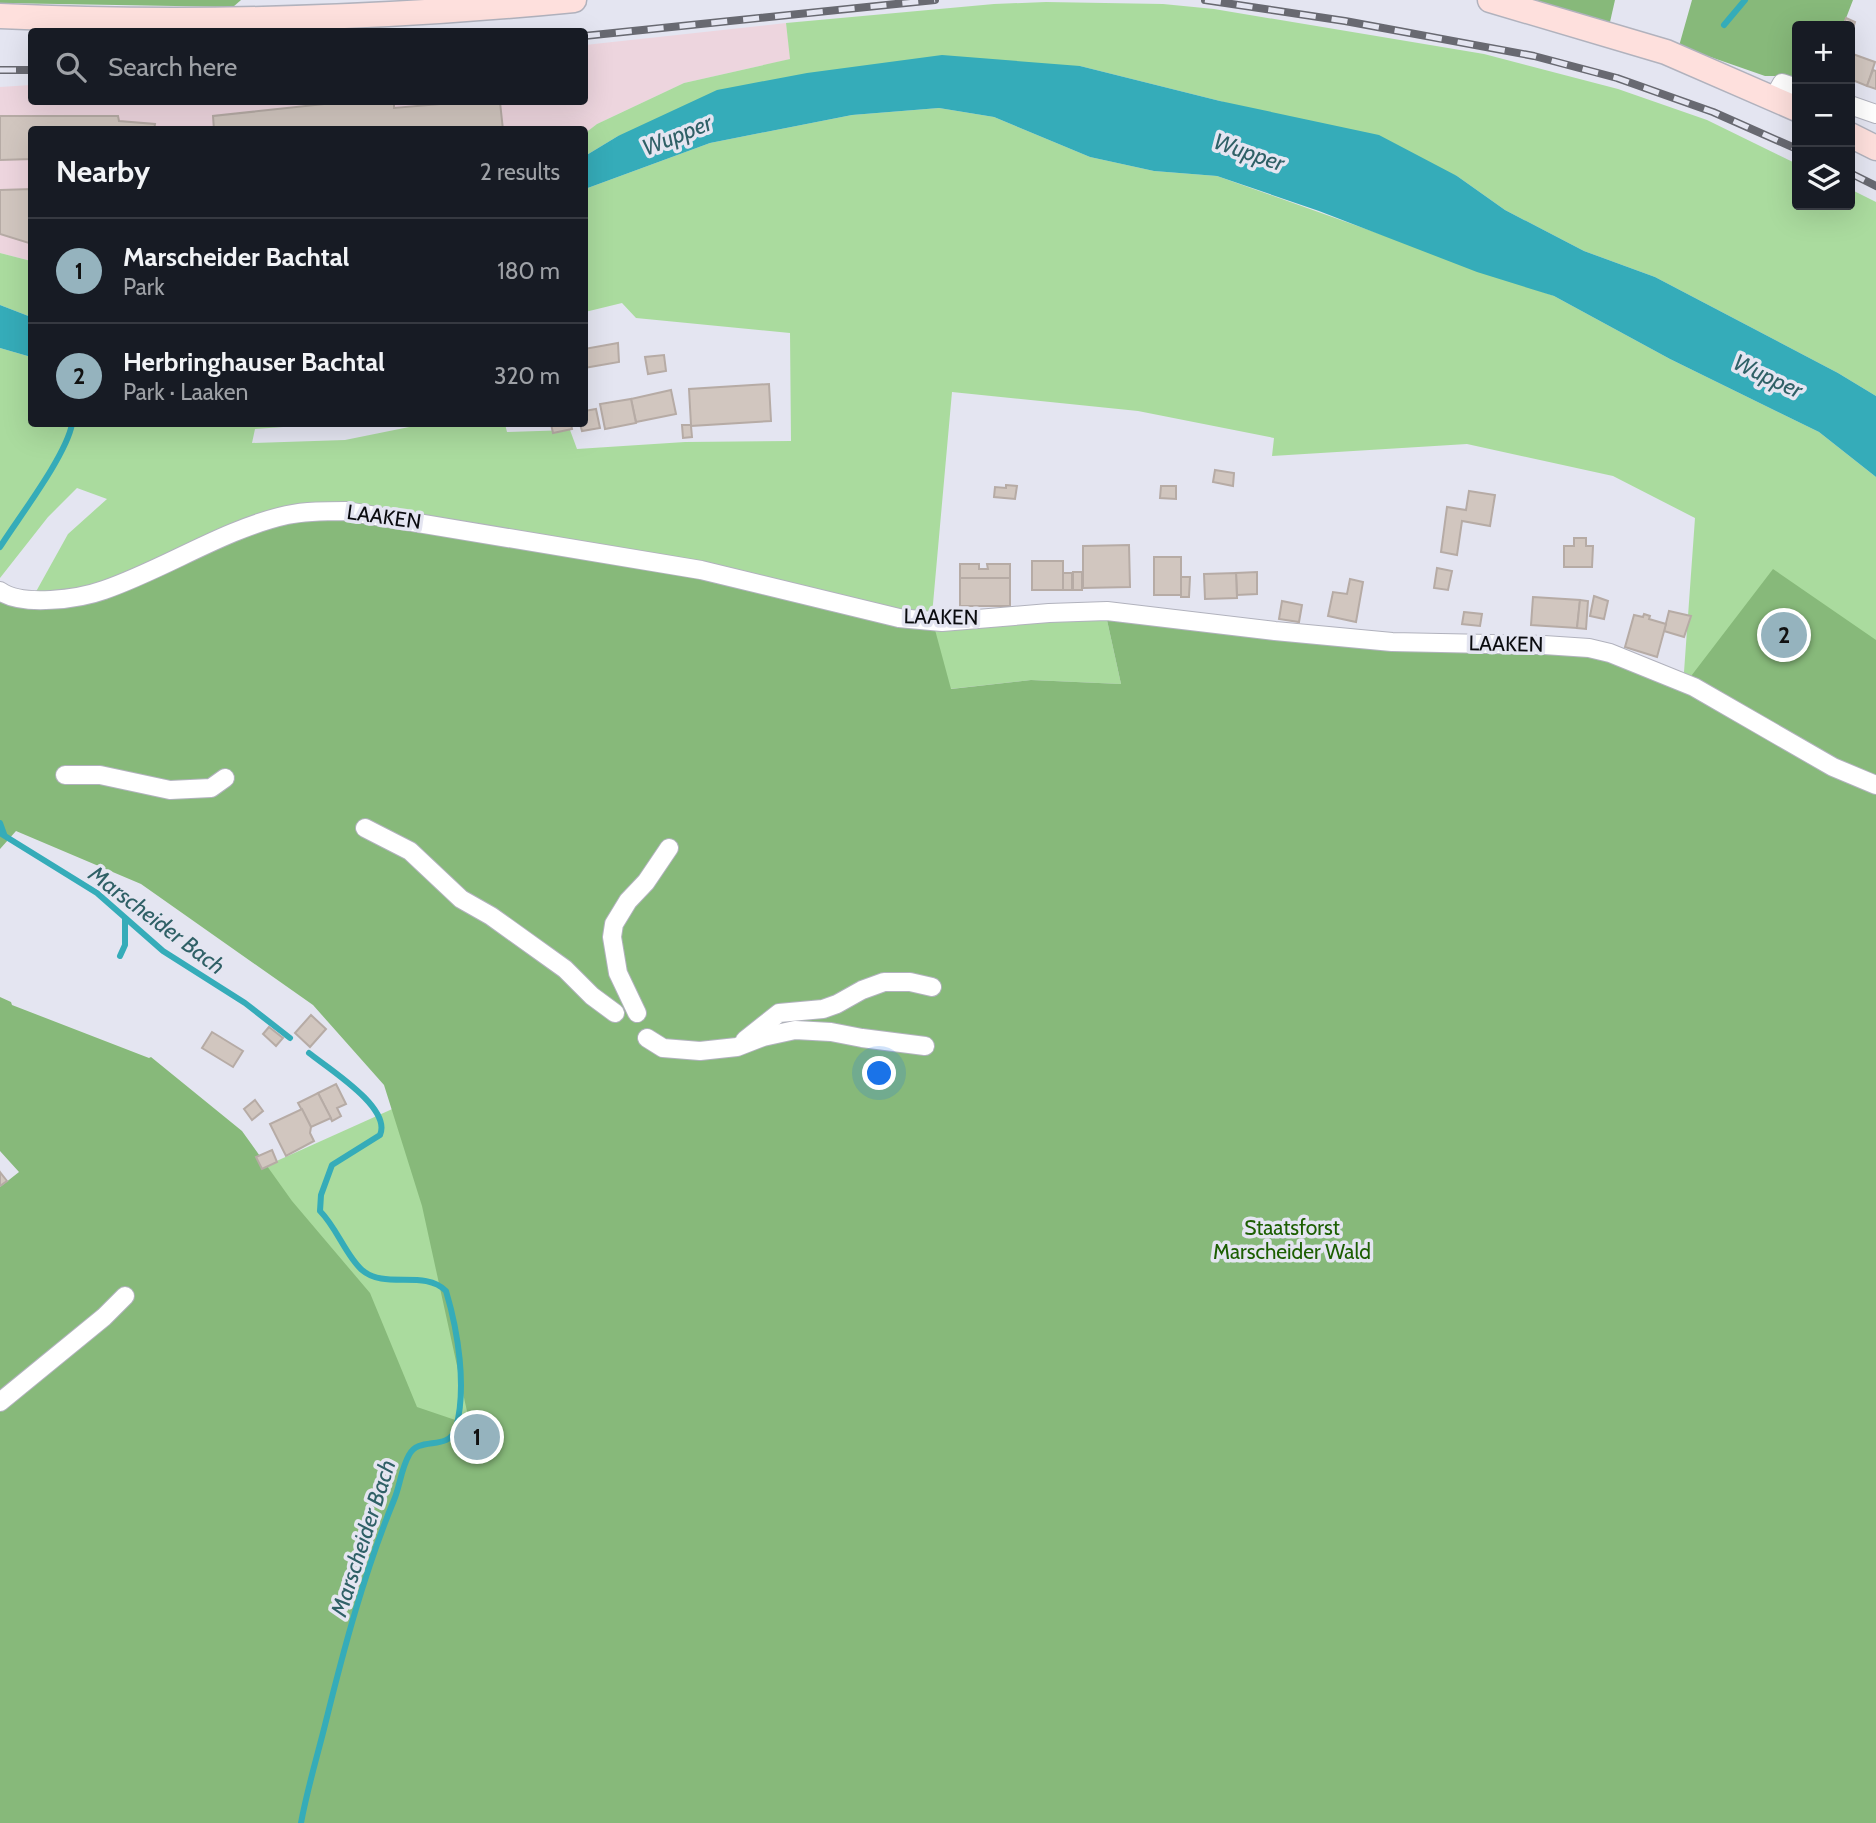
<!DOCTYPE html>
<html lang="en">
<head>
<meta charset="utf-8">
<style>
	:root { --surface:#171b24; --page:#242831; --text:#f1f3f6; --muted:#9ea1a6; --line:#363941; --accent:#95b3be }
	body { margin:0; font-family:Cabin,sans-serif; background:var(--page); color:var(--text) }
	.controls { position:absolute; right:21px; top:21px; display:grid; overflow:hidden; border-radius:7px; box-shadow:0 7px 28px #0002 }
	.controls button { width:63px; height:63px; display:grid; place-items:center; padding:0; border:0; border-bottom:2px solid var(--line); background:var(--surface); color:var(--text); font:35px sans-serif }
	.you { position:absolute; left:880px; top:1074px; width:24px; height:24px; margin:-18px; border:5px solid #fff; border-radius:50%; background:#1a73e8; box-shadow:0 0 0 10px #1a73e833 }
	.badge { display:grid; place-items:center; width:46px; height:46px; border-radius:50%; background:var(--accent); color:#111; font-size:23px; font-weight:700 }
	.pin { position:absolute; translate:-50% -50%; border:4px solid #fff; box-shadow:0 2px 7px #0006 }
	.list { margin:0; padding:0; list-style:none }
	h2 { display:flex; justify-content:space-between; align-items:center; height:91px; margin:0; padding:0 28px; font-size:30px }
	h2 small { font-size:23px; font-weight:400; color:var(--muted) }
	.list li { display:grid; grid-template-columns:46px 1fr auto; gap:21px; align-items:center; box-sizing:border-box; height:105px; padding:0 28px; border-top:2px solid var(--line) }
	.list b { display:block; font-size:26px; white-space:nowrap }
	.list p { margin:0; font-size:23px; white-space:nowrap; color:var(--muted) }
	.list em { font-size:23px; font-style:normal; color:var(--muted) }
	.icon { flex:none; width:38px; height:38px; fill:none; stroke:currentColor; stroke-width:2; stroke-linecap:round; stroke-linejoin:round }
	.map { position:relative; flex:none; width:1876px; height:1823px; overflow:hidden }
	.search { position:absolute; background:var(--surface); box-shadow:0 7px 28px #0002; left:28px; top:28px; width:560px; height:77px; display:flex; align-items:center; gap:18px; box-sizing:border-box; padding:0 24px; border-radius:7px; color:var(--muted); font-size:26px }
	.panel { position:absolute; background:var(--surface); box-shadow:0 7px 28px #0002; left:28px; top:126px; width:560px; height:301px; border-radius:7px }
	.map>svg:first-child { display:block }
	.industrial { fill:#edd5de }
	.green { fill:#aadb9e }
	.forest { fill:#87b97a }
	.water { fill:#35acb9 }
	.lines { fill:none; stroke-linecap:round; stroke-linejoin:round }
	.stream { stroke:#35acb9; stroke-width:6 }
	.building { fill:#d1c6bf; stroke:#b6aba5; stroke-width:2 }
	.minor-casing { stroke:#b1b2bd; stroke-width:20 }
	.secondary-casing { stroke:#b1b2bd; stroke-width:27 }
	.minor { stroke:#fff; stroke-width:18 }
	.secondary { stroke:#fee0dd; stroke-width:24 }
	.rail-casing { stroke:#686971; stroke-width:8 }
	.rail { stroke:#e4e5f1; stroke-width:5; stroke-dasharray:16; stroke-linecap:butt }
	.labels { text-anchor:middle; stroke-width:7; stroke-linejoin:round; paint-order:stroke }
	.street-label { font-size:21px; fill:#0a0b0f; stroke:#e4e5f1 }
	.park-label { font-size:21px; fill:#1c5e02; stroke:#e4e5f1 }
	.water-label { font-size:23px; font-style:italic; fill:#2f6066; stroke:#e4e5f1 }
</style>
</head>
<body>
<div class="map">
<svg width="1876" height="1823" viewBox="0 0 1876 1823">
	<rect width="100%" height="100%" fill="#e4e5f1"/>
	<!-- industrial -->
	<polygon class="industrial" points="786,23 791,59 684,83 597,124 585,134 584,130 32,130 31,261 0,253 0,87 31,85 32,102 584,102 585,45"/>
	<!-- green -->
	<g class="green">
		<polygon points="1046,2 1163,4 1214,9 1484,54 1618,89 1707,120 1797,164 1797,205 1850,205 1850,189 1876,202 1876,396 1838,373 1655,277 1584,251 1505,210 1457,176 1220,101 1080,66 618,136 585,156 584,134 597,124 684,83 790,59 786,23 994,4"/>
		<polygon points="939,108 994,117 1090,157 1154,171 1217,176 1554,296 1670,359 1819,432 1876,477 1876,799 1681,691 1684,672 1695,518 1613,476 1467,444 1272,456 1274,438 1138,411 952,392 932,615 1105,611 1121,684 1031,680 950,689 103,590 33,597 68,534 107,499 77,488 48,517 0,578 0,348 31,357 32,424 325,424 255,429 252,443 345,440 424,424 505,424 507,432 570,430 577,449 685,442 791,441 790,333 636,318 622,303 585,312 585,189 710,143 852,115"/>
		<polygon points="0,253 31,261 31,317 0,305"/>
		<polygon points="419,1097 624,1778 261,1168"/>
	</g>
	<!-- forest -->
	<g class="forest">
		<polygon points="0,0 241,0 233,7 0,3"/>
		<polygon points="1526,0 1615,0 1610,22"/>
		<polygon points="1692,0 1853,0 1843,26 1797,26 1797,82 1779,76 1765,76 1679,46"/>
		<polygon points="323,509 931,615 951,689 1031,680 1121,684 1105,611 1594,650 1685,684 1773,569 1876,640 1876,1823 0,1823 0,1187 19,1172 0,1151 0,997 11,1002 12,1005 149,1058 151,1057 242,1131 292,1201 370,1293 417,1407 470,1425 422,1206 384,1085 313,1005 141,884 16,831 0,849 0,597 103,590 236,530"/>
	</g>
	<!-- water -->
	<g class="water">
		<polygon points="942,55 1080,66 1220,101 1379,135 1457,176 1505,210 1584,251 1655,277 1838,373 1876,396 1876,477 1819,432 1670,359 1554,296 1477,272 1319,211 1217,176 1154,171 1090,157 994,117 939,108 852,115 710,143 585,189 585,156 618,136 717,90 807,73"/>
		<polygon points="0,305 31,317 31,357 0,348"/>
	</g>
	<g class="lines">
		<!-- stream -->
		<g class="stream">
			<polyline points="1724,25 1745,0"/>
			<path d="M0,547C19,517 66,456 72,424"/>
			<polyline points="0,823 4,834"/>
			<polyline points="0,833 97,893 163,951 245,1003 290,1038"/>
			<polyline points="120,956 125,945 125,919"/>
			<path d="M301,1823C307,1790 317,1757 325,1725C344,1648 364,1573 394,1500C400,1486 401,1469 409,1455C419,1435 449,1452 456,1428C467,1387 458,1331 446,1291C424,1269 385,1290 362,1270C346,1256 337,1228 320,1211L321,1195L332,1165L380,1135C392,1108 329,1069 309,1053"/>
		</g>
	</g>
	<!-- building -->
	<g class="building">
		<polygon points="1846,18 1855,22 1852,31 1850,26 1843,26"/>
		<polygon points="1850,53 1875,62 1867,86 1850,79"/>
		<polygon points="1873,70 1876,71 1876,89 1867,86"/>
		<polygon points="343,102 394,102 394,108 464,102 500,102 503,130 214,130 213,116"/>
		<polygon points="0,116 118,116 119,121 155,124 154,130 32,130 32,159 0,160"/>
		<polygon points="32,189 32,244 0,234 0,190"/>
		<polygon points="618,343 619,362 584,368 584,349"/>
		<polygon points="664,355 666,371 648,374 645,357"/>
		<polygon points="769,384 771,421 691,426 692,437 683,438 682,425 691,425 689,389"/>
		<polygon points="671,390 676,414 636,422 631,399"/>
		<polygon points="631,399 636,423 605,429 600,404"/>
		<polygon points="596,409 600,428 582,431 580,424 584,424 584,411"/>
		<polygon points="551,424 571,424 572,429 553,433"/>
		<polygon points="1215,470 1234,473 1233,486 1213,482"/>
		<polygon points="1006,485 1017,486 1015,499 994,497 995,487 1006,488"/>
		<polygon points="1161,486 1176,486 1176,499 1160,498"/>
		<polygon points="1469,491 1495,495 1490,526 1462,521 1457,555 1441,552 1447,507 1466,510"/>
		<polygon points="1574,538 1586,538 1586,546 1593,546 1592,567 1564,567 1564,546 1574,546"/>
		<polygon points="1129,545 1130,587 1083,588 1083,546"/>
		<rect x="1154" y="557" width="27" height="38"/>
		<rect x="1032" y="561" width="31" height="29"/>
		<polygon points="960,564 979,564 979,569 988,569 987,564 1010,564 1010,578 960,578"/>
		<polygon points="1437,568 1452,571 1448,590 1434,588"/>
		<rect x="1073" y="572" width="9" height="18"/>
		<polygon points="1257,572 1257,594 1237,595 1236,573"/>
		<rect x="1063" y="573" width="9" height="17"/>
		<polygon points="1236,573 1237,598 1205,599 1204,574"/>
		<polygon points="1181,577 1190,577 1189,597 1181,597"/>
		<rect x="960" y="578" width="50" height="28"/>
		<polygon points="1350,579 1363,582 1356,622 1328,616 1333,592 1347,594"/>
		<polygon points="1594,596 1608,601 1604,619 1590,616"/>
		<polygon points="1533,597 1580,600 1577,628 1531,625"/>
		<polygon points="1580,600 1588,601 1586,629 1577,628"/>
		<polygon points="1282,601 1302,605 1299,622 1279,619"/>
		<polygon points="1669,611 1691,616 1684,637 1664,631"/>
		<polygon points="1464,612 1482,614 1480,626 1462,624"/>
		<polygon points="1644,614 1650,616 1649,619 1666,624 1657,657 1625,647 1634,615 1643,617"/>
		<polygon points="311,1015 326,1029 310,1047 295,1033"/>
		<polygon points="269,1027 283,1038 276,1046 263,1034"/>
		<polygon points="212,1032 243,1051 233,1067 202,1048"/>
		<polygon points="336,1084 346,1104 337,1108 341,1116 332,1121 318,1093"/>
		<polygon points="318,1093 331,1118 311,1127 298,1103"/>
		<polygon points="255,1100 263,1111 252,1120 244,1109"/>
		<polygon points="302,1109 311,1127 310,1133 314,1141 286,1156 270,1124"/>
		<polygon points="272,1150 277,1162 262,1169 256,1157"/>
		<polygon points="0,1172 7,1181 0,1186"/>
	</g>
	<g class="lines">
		<!-- minor casing -->
		<g class="minor-casing">
			<g id="minor">
				<polyline points="1774,97 1782,83 1797,88"/>
				<polyline points="1850,105 1876,114"/>
				<path d="M0,591C22,607 79,599 104,590C165,569 224,529 287,515C306,511 326,511 346,511L701,570L899,618L942,622L1049,613L1107,611L1275,631L1392,642L1544,645L1589,648L1610,653L1694,687L1833,767L1876,785"/>
				<polyline points="65,775 100,775 170,790 211,788 225,778"/>
				<polyline points="365,828 410,851 461,899 491,916 565,969 592,996 615,1013"/>
				<polyline points="637,1013 618,973 612,937 614,924 628,901 646,882 669,848"/>
				<polyline points="647,1038 663,1048 700,1051 737,1047 763,1037 795,1030 831,1032 862,1038 925,1046"/>
				<polyline points="745,1040 779,1013 823,1009 837,1004 862,990 884,982 910,982 932,987"/>
				<polyline points="0,1402 104,1317 125,1296"/>
			</g>
		</g>
		<!-- secondary casing -->
		<g class="secondary-casing">
			<g id="secondary">
				<polyline points="1490,0 1666,52 1797,109"/>
				<path d="M0,16C195,25 380,19 574,0"/>
				<polyline points="1850,135 1876,148"/>
			</g>
		</g>
		<!-- minor -->
		<use href="#minor" class="minor"/>
		<!-- secondary -->
		<use href="#secondary" class="secondary"/>
		<!-- rail casing -->
		<g class="rail-casing">
			<g id="rail">
				<polyline points="1205,0 1345,21 1534,56 1617,78 1713,112 1797,149"/>
				<polyline points="584,36 935,0"/>
				<polyline points="0,70 32,70"/>
				<polyline points="1850,173 1876,186"/>
			</g>
		</g>
		<!-- rail -->
		<use href="#rail" class="rail"/>
	</g>
	<g class="labels">
		<!-- street labels -->
		<g class="street-label">
			<text transform="translate(384 517) rotate(8)" y="7">LAAKEN</text>
			<text transform="translate(941 617) rotate(1)" y="7">LAAKEN</text>
			<text transform="translate(1506 644) rotate(1)" y="7">LAAKEN</text>
		</g>
		<!-- park labels -->
		<g class="park-label">
			<text x="1292" y="1235">Staatsforst<tspan x="1292" dy="24">Marscheider Wald</tspan></text>
		</g>
		<!-- water labels -->
		<g class="water-label">
			<text transform="translate(677 135) rotate(-22)" y="8">Wupper</text>
			<text transform="translate(1249 152) rotate(19)" y="8">Wupper</text>
			<text transform="translate(1768 376) rotate(25)" y="8">Wupper</text>
			<text transform="translate(157 920) rotate(37)" y="8">Marscheider Bach</text>
			<text transform="translate(363 1538) rotate(-72)" y="8">Marscheider Bach</text>
		</g>
	</g>
</svg>
<div class="controls">
<button>+</button>
<button>−</button>
<button><svg class="icon" aria-label="layers" viewBox="0 0 24 24"><path d="M12 4l9 5-9 5-9-5zM3 14l9 5 9-5"/></svg></button>
</div>
<div class="you"></div>
<div class="pin badge" style="left:477px;top:1437px">1</div>
<div class="pin badge" style="left:1784px;top:635px">2</div>
<div class="search"><svg class="icon" aria-label="search" viewBox="0 0 24 24"><circle cx="10" cy="10" r="6"/><path d="M15 15l6 6"/></svg>Search here</div>
<section class="panel">
<h2>Nearby<small>2 results</small></h2>
<ul class="list">
<li><span class="badge">1</span><div><b>Marscheider Bachtal</b><p>Park</p></div><em>180 m</em></li>
<li><span class="badge">2</span><div><b>Herbringhauser Bachtal</b><p>Park · Laaken</p></div><em>320 m</em></li>
</ul>
</section>
</div>
</body>
</html>
